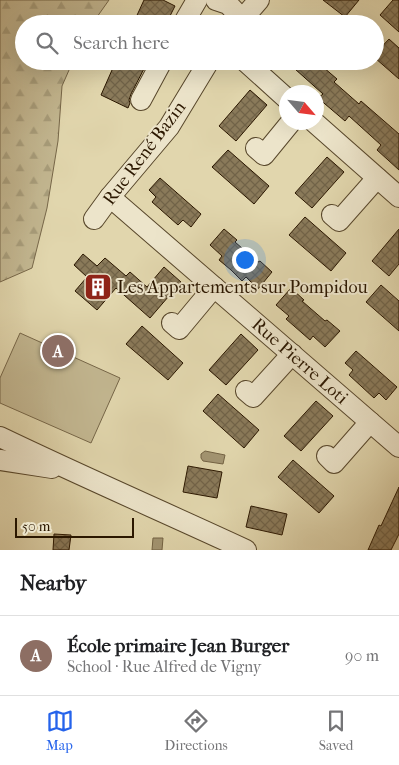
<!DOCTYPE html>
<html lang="en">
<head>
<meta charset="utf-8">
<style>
	:root { --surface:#fff; --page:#f6f6f6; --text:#202124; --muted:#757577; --line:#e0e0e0; --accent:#2563eb }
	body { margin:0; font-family:"IM FELL French Canon",serif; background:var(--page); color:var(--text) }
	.compass { position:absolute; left:279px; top:85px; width:45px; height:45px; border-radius:50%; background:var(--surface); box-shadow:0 5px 20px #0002; rotate:118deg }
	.scale { position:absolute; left:15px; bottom:12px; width:119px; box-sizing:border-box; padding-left:5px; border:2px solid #2b1700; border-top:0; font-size:14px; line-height:18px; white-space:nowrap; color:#2b1700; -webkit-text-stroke:4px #ece4ca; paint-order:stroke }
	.you { position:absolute; left:244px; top:259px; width:18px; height:18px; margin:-12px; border:4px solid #fff; border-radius:50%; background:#1a73e8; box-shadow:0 0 0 8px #1a73e833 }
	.badge { display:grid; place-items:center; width:32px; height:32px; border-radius:50%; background:var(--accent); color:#fff; font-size:16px; font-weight:700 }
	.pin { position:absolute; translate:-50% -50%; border:2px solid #fff; box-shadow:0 1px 5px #0006 }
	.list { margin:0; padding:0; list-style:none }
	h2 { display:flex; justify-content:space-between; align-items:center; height:65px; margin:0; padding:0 20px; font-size:21px }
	h2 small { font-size:16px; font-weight:400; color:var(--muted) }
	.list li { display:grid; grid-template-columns:32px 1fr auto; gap:15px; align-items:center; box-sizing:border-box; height:80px; padding:0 20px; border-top:1px solid var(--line) }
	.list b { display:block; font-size:19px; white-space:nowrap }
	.list p { margin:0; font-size:16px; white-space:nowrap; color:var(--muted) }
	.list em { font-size:16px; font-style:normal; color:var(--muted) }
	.icon { flex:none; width:28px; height:28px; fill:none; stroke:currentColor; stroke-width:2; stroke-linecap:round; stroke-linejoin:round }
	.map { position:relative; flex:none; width:399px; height:550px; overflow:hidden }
	.search { position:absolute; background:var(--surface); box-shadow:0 5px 20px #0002; left:15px; right:15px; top:15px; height:55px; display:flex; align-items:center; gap:12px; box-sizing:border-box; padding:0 18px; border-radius:28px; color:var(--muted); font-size:19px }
	.sheet { height:145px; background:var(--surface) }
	nav { display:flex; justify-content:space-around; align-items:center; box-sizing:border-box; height:70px; border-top:1px solid var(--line); background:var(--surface); font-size:14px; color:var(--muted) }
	nav a { display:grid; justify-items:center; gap:2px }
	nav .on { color:var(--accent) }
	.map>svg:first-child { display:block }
	.forest { fill:url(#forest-firs); stroke:#766648 }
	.pitch { fill:#c2b690; stroke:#766648 }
	.water { fill:#a39572; stroke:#736344 }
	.building { fill:url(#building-cross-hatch); stroke:#2b1700 }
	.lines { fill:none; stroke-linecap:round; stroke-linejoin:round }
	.minor-casing { stroke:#58472b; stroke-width:22 }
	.minor { stroke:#ece4ca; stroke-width:20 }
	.labels { text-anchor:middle; stroke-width:4; stroke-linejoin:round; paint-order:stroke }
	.street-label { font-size:18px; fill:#2b1700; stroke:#ece4ca }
	.poi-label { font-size:18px; fill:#2b1700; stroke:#ece4ca; text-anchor:start }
</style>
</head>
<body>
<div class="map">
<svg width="399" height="550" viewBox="0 0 399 550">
	<defs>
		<pattern id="forest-firs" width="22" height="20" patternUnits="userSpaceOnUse" patternTransform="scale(1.25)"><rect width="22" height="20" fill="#c2b690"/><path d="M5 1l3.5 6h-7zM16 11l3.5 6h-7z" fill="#a79c7a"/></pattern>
		<pattern id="building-cross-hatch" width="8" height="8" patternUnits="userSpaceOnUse" patternTransform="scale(1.25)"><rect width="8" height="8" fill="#8a7a5a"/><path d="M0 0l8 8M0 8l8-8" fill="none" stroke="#716348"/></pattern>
	</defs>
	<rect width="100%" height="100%" fill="#e1d6ad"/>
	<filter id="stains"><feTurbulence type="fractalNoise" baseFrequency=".004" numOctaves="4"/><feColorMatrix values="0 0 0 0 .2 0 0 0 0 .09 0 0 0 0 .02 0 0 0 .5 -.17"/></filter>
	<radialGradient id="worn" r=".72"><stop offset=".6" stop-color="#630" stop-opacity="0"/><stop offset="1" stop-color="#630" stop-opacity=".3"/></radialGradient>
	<!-- forest -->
	<polygon class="forest" points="0,0 109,0 92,24 24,24 24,61 73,61 62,86 58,141 47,208 32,268 0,282"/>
	<!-- pitch -->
	<polygon class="pitch" points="20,333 120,378 91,443 0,403 0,378"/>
	<!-- water -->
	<g class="water">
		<polygon points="205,451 225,455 223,464 203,461 201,458 201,454"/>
		<polygon points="153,538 163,538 162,550 152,550"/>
	</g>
	<!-- building -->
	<g class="building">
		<polygon points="144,0 163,0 175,6 166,24 133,24"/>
		<polygon points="323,0 359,0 345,17"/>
		<polygon points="393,0 399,0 399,32 380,15"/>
		<polygon points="389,39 399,48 399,79 375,58 375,54"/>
		<polygon points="116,61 148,61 131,94 129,100 130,103 128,108 101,95"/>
		<polygon points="286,61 316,61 337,79 334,82 359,104 361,101 399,134 399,170 377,150 381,145 349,116 345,121 318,98 323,94"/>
		<polygon points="250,90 267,105 236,141 219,126"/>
		<polygon points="228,150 269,186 254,204 212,167"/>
		<polygon points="327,157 344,172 312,208 295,193"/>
		<polygon points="160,178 201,214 191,227 183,220 178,225 152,202 156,197 149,190"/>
		<polygon points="305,217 346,253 331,271 289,235"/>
		<polygon points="224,229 237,240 235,242 258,262 260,261 272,272 258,289 246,277 242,281 231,270 219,260 222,256 210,245"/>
		<polygon points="399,229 399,264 389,276 372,261"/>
		<polygon points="83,254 97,266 105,258 126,276 130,272 147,287 164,267 181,282 150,318 116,288 97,310 75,291 87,277 74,265"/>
		<polygon points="381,285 399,301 399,331 366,302"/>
		<polygon points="291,288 304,300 302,301 325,321 327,320 340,331 325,347 313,336 310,340 286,319 289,316 276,305"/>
		<polygon points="142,326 183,363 168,380 126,344"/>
		<polygon points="241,334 258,350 226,385 209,370"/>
		<polygon points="356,351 397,387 386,400 379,393 374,398 349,375 353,370 345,363"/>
		<polygon points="218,394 259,430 244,448 203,411"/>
		<polygon points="316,401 333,416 301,451 284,436"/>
		<polygon points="293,460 334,496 319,513 278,477"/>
		<polygon points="188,466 222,472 217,498 183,492"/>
		<polygon points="399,487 399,534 391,550 368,550 379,525 381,526"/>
		<polygon points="251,506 287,514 282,535 246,527"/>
		<polygon points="54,534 71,535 69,550 53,550"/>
	</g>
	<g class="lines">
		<!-- minor casing -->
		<g class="minor-casing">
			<g id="minor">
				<polyline points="216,0 228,4 242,19"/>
				<polyline points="183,24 197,0"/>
				<polyline points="238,24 259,0"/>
				<polyline points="245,61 286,98"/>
				<polyline points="141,100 162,61"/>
				<polyline points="314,122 399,197"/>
				<polyline points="256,148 264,155 291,122"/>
				<polyline points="110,197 399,447"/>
				<polyline points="332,215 339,221 377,178"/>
				<polyline points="94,219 110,197 169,127 209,61"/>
				<polyline points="172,323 179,329 214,287"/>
				<polyline points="246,391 253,397 292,354"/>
				<path d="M0,437C81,476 164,512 246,550"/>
				<polyline points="327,456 334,463 370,422"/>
				<polyline points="0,460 52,468"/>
			</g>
		</g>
		<!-- minor -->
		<use href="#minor" class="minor"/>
	</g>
	<!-- icons -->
	<defs>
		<g id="building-square" transform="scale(1.4375)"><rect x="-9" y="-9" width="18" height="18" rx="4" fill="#8f2418" stroke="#ece4ca"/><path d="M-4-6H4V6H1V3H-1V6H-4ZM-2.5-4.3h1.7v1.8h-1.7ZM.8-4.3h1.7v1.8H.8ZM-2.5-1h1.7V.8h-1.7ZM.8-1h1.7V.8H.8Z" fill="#fff"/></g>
	</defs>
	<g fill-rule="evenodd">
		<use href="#building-square" x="98" y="287"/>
	</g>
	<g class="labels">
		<!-- street labels -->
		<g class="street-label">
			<text transform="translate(144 153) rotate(-53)" y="6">Rue René Bazin</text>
			<text transform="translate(300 361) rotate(41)" y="6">Rue Pierre Loti</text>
		</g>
		<!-- poi labels -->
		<g class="poi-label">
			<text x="117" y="293">Les Appartements sur Pompidou</text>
		</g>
	</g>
	<rect width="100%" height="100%" filter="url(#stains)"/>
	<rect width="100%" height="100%" fill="url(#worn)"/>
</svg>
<svg class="compass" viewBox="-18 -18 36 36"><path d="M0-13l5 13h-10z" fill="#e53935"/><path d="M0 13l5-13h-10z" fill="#757577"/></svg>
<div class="scale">50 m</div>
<div class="you"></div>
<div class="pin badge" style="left:58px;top:351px;background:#8d6e63">A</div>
<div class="search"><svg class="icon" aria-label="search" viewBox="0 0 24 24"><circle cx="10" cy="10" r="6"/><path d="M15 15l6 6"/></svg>Search here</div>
</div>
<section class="sheet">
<h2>Nearby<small></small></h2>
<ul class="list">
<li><span class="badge" style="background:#8d6e63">A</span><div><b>École primaire Jean Burger</b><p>School · Rue Alfred de Vigny</p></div><em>90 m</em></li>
</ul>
</section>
<nav>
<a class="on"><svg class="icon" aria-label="map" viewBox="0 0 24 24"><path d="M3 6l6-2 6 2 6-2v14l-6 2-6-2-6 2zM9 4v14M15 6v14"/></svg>Map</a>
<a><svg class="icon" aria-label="directions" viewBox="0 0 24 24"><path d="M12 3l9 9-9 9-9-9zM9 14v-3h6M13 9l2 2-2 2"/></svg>Directions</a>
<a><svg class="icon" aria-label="saved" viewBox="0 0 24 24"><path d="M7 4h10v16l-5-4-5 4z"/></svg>Saved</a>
</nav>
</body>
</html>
